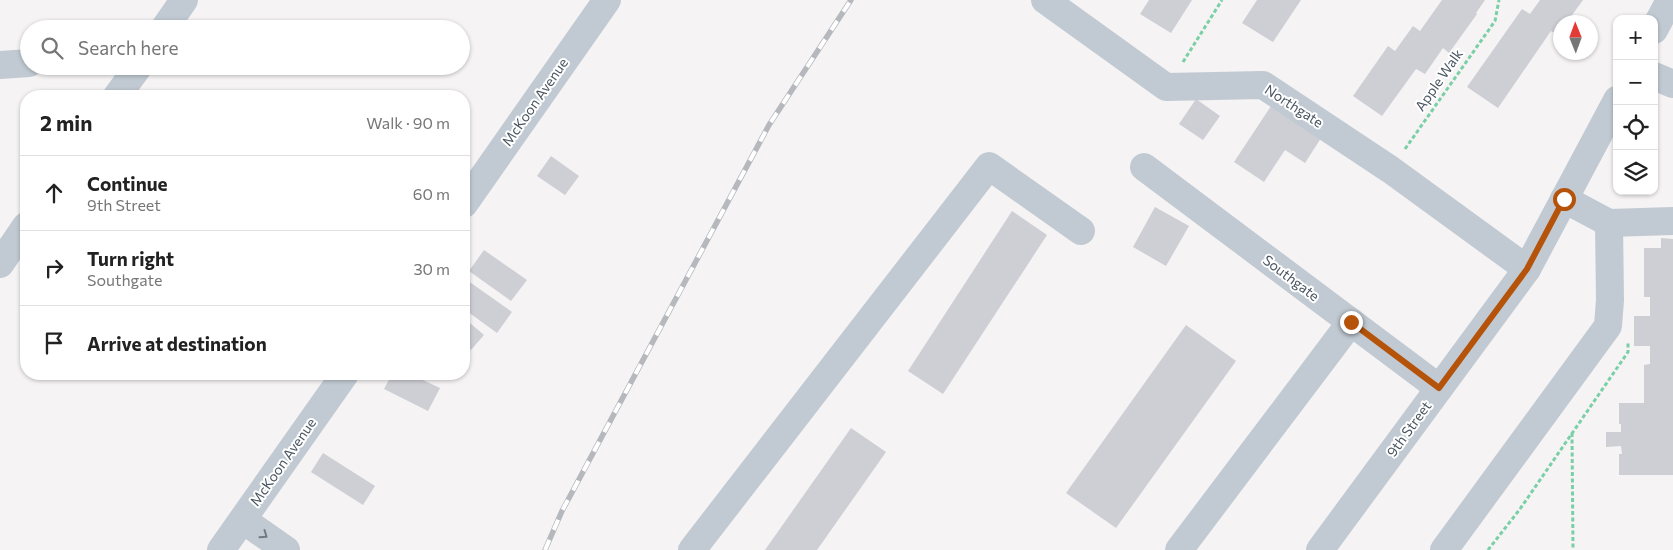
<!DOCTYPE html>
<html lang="en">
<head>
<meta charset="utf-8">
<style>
	:root { --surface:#fff; --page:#f2f2f2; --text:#222; --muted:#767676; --line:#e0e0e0 }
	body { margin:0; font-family:Commissioner,sans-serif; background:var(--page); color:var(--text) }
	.controls { position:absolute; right:15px; top:15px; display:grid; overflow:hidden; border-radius:10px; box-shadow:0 1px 4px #0004 }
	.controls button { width:45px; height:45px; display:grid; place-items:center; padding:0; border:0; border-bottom:1px solid var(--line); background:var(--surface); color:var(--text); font:25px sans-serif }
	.compass { position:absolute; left:1553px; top:15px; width:45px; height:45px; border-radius:50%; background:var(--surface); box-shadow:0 1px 4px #0004; rotate:359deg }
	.stop { position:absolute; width:15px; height:15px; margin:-11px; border:4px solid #b45309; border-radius:50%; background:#fff }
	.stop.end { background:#b45309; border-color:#fff; box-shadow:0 1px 5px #0008 }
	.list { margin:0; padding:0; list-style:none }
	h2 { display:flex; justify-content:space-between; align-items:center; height:65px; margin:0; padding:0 20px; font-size:21px }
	h2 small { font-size:16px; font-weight:400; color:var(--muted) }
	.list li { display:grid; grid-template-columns:32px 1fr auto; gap:15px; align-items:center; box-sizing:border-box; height:75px; padding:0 20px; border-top:1px solid var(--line) }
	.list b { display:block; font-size:19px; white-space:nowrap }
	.list p { margin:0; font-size:16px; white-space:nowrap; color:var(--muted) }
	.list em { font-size:16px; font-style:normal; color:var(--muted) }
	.icon { flex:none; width:28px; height:28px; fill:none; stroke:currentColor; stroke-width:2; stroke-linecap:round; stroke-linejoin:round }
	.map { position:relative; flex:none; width:1673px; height:550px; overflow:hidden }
	.search { position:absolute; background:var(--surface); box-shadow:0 1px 4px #0004; left:20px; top:20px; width:450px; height:55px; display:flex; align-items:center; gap:12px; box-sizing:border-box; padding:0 18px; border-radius:28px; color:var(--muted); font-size:19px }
	.panel { position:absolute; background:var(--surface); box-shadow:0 1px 4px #0004; left:20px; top:90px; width:450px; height:290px; border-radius:20px }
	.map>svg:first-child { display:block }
	.building { fill:#cdcfd5 }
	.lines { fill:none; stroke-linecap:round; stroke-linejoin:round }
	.path { stroke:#7ad0a6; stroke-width:3; stroke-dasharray:4 2.5; stroke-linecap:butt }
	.minor { stroke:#c1cad2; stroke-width:28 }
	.rail-casing { stroke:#b5b8bd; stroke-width:5.5 }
	.rail { stroke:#fff; stroke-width:4; stroke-dasharray:11; stroke-linecap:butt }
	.oneway { stroke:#6e7983 }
	.route { stroke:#b45309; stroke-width:6 }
	.labels { text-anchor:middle; stroke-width:4; stroke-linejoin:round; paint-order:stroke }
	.street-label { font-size:14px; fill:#4a5661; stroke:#fff }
</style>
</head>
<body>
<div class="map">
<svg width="1673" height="550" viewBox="0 0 1673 550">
	<rect width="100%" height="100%" fill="#f5f3f3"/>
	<!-- building -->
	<g class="building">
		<polygon points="1149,0 1192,0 1171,33 1140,14"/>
		<polygon points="1257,0 1301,0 1273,42 1242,23"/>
		<polygon points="1442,0 1485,0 1476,13 1477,14 1449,53 1443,48 1425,74 1416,69 1382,116 1353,96 1388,46 1395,51 1413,26 1420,31"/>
		<polygon points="1540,0 1583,0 1567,22 1560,22 1560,32 1558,35 1551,31 1498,108 1467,87 1522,9 1530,14"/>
		<polygon points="1196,99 1220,116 1203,140 1179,124"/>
		<polygon points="1273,103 1323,135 1305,163 1285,150 1264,182 1234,162"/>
		<polygon points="551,156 579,176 565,195 537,176"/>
		<polygon points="1155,207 1189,226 1166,266 1133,247"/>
		<polygon points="1012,211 1047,235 943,394 908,371"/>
		<polygon points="1661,238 1673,239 1673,475 1619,475 1619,454 1622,454 1621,446 1606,447 1606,432 1621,432 1621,424 1619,424 1619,403 1644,403 1644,365 1650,364 1650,346 1634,346 1634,316 1650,316 1650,297 1644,297 1644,248 1661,248"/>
		<polygon points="484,250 527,280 511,301 469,271"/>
		<polygon points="464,278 512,312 497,333 464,309"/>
		<polygon points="464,318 484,335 471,350 464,343"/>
		<polygon points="1186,325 1236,361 1116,528 1066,493"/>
		<polygon points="392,374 410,374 440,388 428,411 384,389"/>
		<polygon points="851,428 886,452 817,550 765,550"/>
		<polygon points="323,453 375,486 363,505 311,472"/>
	</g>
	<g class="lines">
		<!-- path -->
		<g class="path">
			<polyline points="1183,62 1222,0"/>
			<polyline points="1405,149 1495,21 1499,0"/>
			<polyline points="1572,433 1573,550"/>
			<polyline points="1488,550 1520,509 1628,352 1628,343"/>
		</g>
		<!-- minor -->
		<g class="minor">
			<polyline points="1045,0 1166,87 1263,85 1391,170 1527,269"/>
			<polyline points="164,29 184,0"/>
			<polyline points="1654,30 1670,0"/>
			<polyline points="0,65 29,63"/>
			<polyline points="1654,76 1673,84"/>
			<polyline points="117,96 139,66"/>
			<polyline points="1144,167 1439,388"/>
			<polyline points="464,204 607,0"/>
			<polyline points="1609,223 1673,221"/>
			<polyline points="0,264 26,226"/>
			<polyline points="243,520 286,550"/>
			<polyline points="221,550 345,374"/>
			<polyline points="692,550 989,166 1081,231"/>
			<polyline points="1179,550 1351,322"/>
			<polyline points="1320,550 1527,269 1617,100"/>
			<polyline points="1444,550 1608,326 1610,300 1609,223 1564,199"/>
		</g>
		<!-- rail casing -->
		<g class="rail-casing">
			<polyline id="rail" points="545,550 562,511 769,125 851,0"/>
		</g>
		<!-- rail -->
		<use href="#rail" class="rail"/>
	</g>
	<!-- one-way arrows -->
	<defs><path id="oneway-chevron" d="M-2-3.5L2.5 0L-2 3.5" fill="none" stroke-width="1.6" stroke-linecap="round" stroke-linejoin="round" transform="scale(1.25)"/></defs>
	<use class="oneway" href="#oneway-chevron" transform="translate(264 535) rotate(35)"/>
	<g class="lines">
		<!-- route -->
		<polyline class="route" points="1351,322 1439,388 1527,269 1564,199"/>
	</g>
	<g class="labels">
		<!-- street labels -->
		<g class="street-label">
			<text transform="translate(1439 80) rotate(-55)" y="5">Apple Walk</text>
			<text transform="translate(535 102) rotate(-55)" y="5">McKoon Avenue</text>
			<text transform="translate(1294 106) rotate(33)" y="5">Northgate</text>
			<text transform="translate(1291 278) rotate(37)" y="5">Southgate</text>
			<text transform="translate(1409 429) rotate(-54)" y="5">9th Street</text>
			<text transform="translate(283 462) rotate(-55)" y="5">McKoon Avenue</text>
		</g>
	</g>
</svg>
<div class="controls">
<button>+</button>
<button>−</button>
<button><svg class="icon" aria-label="locate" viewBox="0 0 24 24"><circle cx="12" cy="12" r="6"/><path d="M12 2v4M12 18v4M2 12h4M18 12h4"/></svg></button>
<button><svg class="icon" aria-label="layers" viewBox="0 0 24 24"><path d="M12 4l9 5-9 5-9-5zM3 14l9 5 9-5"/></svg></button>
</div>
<svg class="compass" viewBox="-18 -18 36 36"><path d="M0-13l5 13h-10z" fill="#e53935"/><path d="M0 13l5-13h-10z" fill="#767676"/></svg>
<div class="stop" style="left:1564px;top:199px"></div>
<div class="stop end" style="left:1351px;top:322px"></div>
<div class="search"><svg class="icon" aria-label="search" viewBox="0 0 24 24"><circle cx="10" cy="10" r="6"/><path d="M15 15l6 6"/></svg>Search here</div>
<section class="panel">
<h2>2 min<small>Walk · 90 m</small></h2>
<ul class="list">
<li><svg class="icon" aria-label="ahead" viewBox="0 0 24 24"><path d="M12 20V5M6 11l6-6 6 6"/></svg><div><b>Continue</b><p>9th Street</p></div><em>60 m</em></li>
<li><svg class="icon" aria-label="right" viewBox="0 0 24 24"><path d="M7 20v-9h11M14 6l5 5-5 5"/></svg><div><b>Turn right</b><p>Southgate</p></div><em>30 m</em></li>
<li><svg class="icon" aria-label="arrive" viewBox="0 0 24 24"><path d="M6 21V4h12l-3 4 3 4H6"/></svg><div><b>Arrive at destination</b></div></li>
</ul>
</section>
</div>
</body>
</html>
